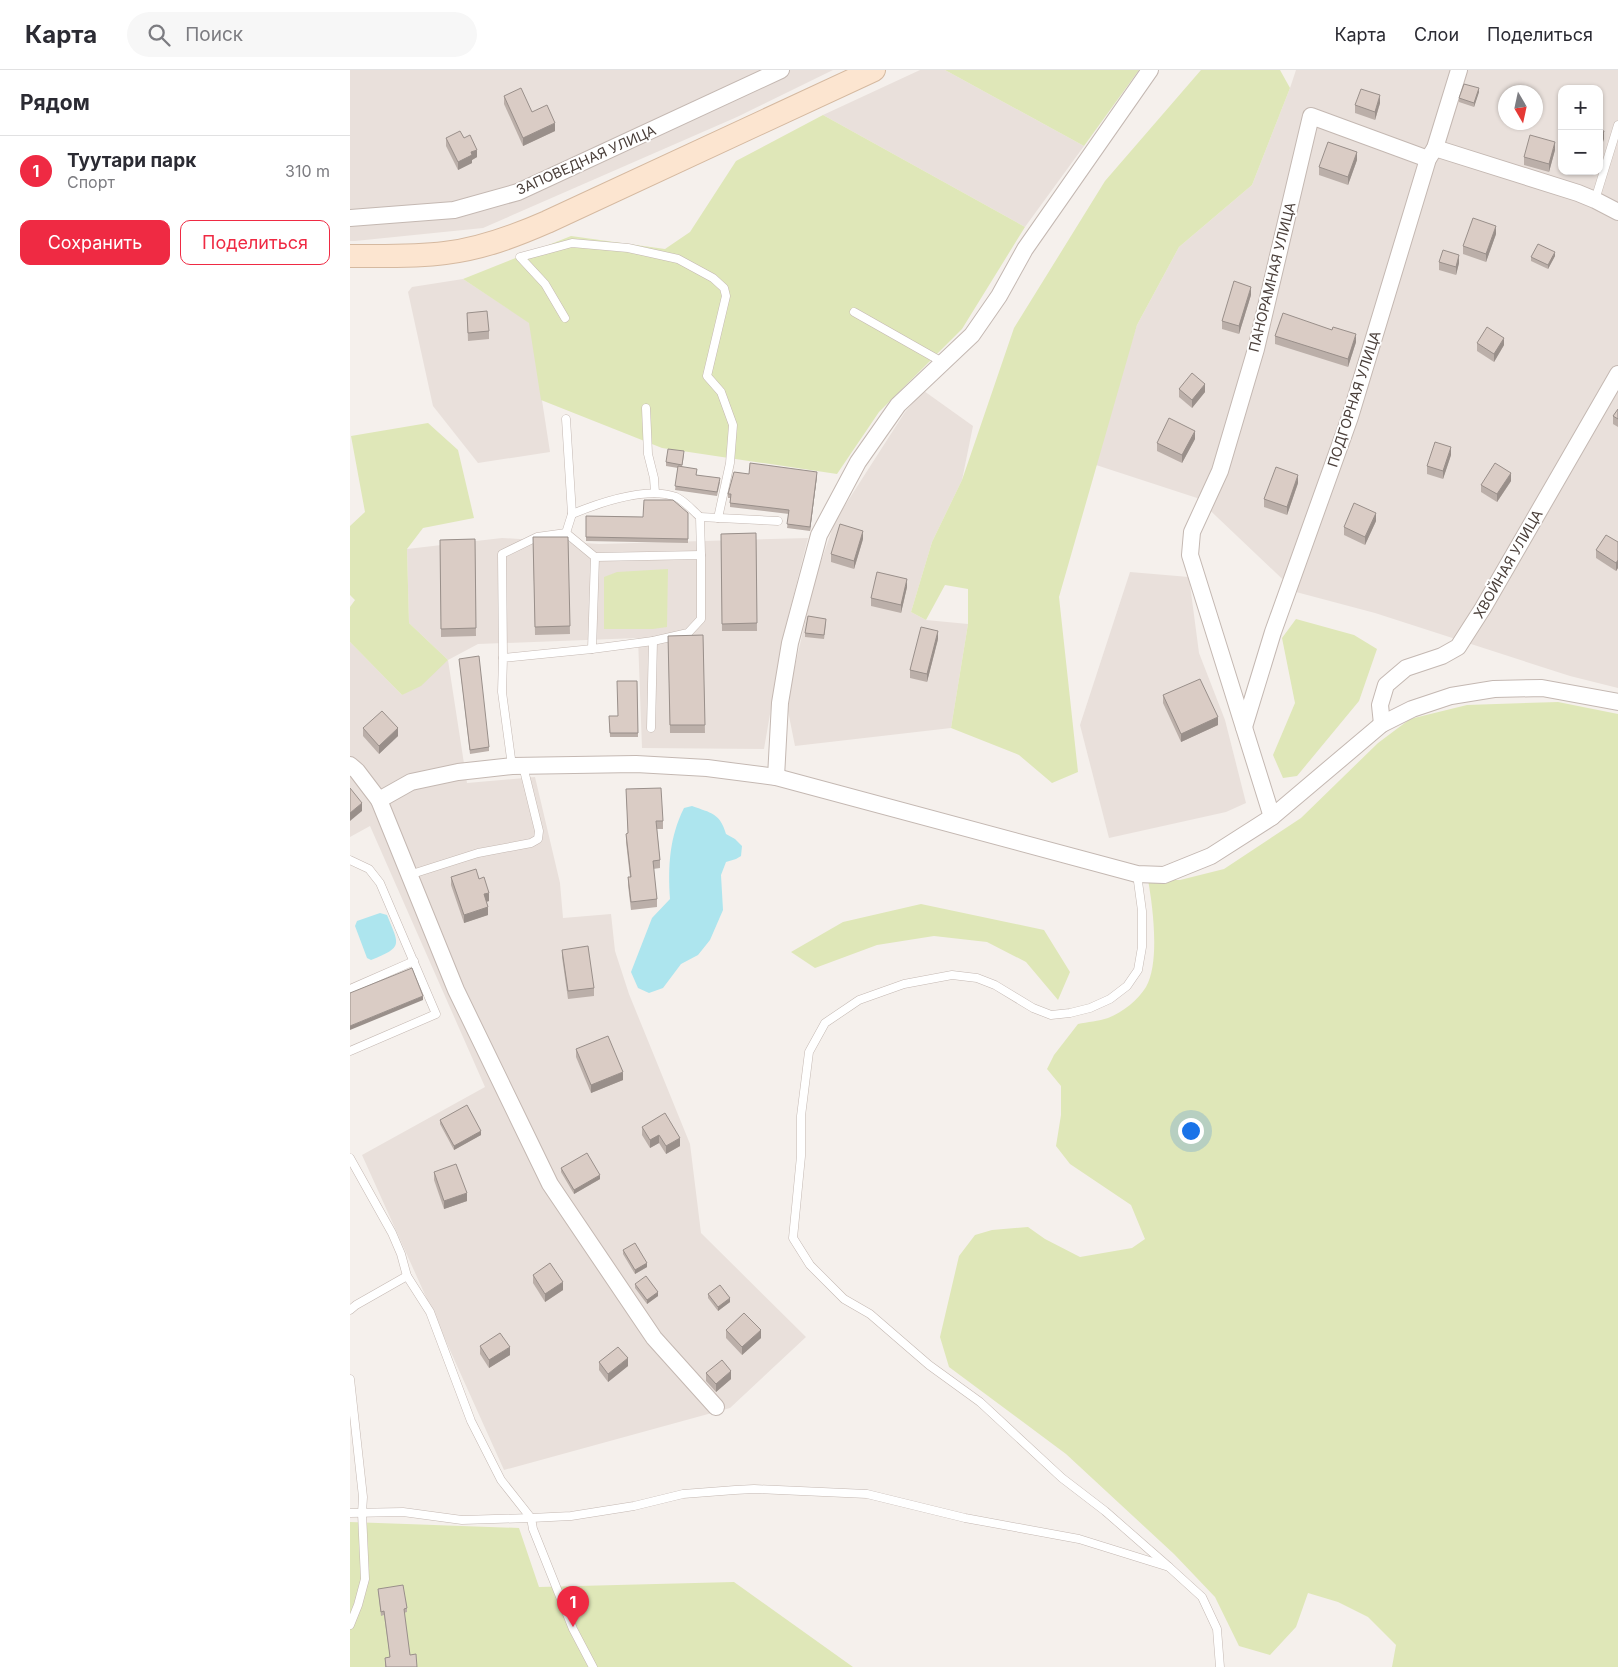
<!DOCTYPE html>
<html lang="ru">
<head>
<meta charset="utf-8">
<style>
	:root { --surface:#fff; --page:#f7f7f7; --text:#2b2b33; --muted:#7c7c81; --line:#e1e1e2; --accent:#ef2a43 }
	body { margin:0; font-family:Inter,sans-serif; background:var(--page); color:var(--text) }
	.controls { position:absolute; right:15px; top:15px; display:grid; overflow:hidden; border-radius:10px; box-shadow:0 1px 4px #0004 }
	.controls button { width:45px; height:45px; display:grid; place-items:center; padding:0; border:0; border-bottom:1px solid var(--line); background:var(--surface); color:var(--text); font:25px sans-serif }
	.compass { position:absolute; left:1148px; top:15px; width:45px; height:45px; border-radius:50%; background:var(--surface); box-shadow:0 1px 4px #0004; rotate:171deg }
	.you { position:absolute; left:840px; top:1060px; width:18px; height:18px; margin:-12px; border:4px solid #fff; border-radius:50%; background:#1a73e8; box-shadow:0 0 0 8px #1a73e833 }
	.badge { display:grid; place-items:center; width:32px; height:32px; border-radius:50%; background:var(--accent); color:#fff; font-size:16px; font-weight:700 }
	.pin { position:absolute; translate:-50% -41px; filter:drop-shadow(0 1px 2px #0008) }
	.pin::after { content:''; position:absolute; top:26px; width:18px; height:15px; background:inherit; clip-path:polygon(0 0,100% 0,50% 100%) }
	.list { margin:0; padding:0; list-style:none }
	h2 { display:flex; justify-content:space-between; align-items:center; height:65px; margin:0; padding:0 20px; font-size:21px }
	h2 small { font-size:16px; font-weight:400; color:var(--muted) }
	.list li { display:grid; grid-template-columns:32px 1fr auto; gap:15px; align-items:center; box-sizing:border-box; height:70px; padding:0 20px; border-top:1px solid var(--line) }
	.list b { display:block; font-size:19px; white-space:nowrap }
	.list p { margin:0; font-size:16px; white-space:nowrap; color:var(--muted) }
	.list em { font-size:16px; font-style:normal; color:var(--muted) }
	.actions { display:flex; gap:10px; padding:15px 20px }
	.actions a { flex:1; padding:11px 0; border:1px solid var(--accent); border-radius:10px; text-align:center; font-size:18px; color:var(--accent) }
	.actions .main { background:var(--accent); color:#fff }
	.icon { flex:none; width:28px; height:28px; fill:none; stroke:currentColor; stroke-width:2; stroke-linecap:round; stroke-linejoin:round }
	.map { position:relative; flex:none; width:1268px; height:1597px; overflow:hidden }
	header { display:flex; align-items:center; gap:30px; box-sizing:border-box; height:70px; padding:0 25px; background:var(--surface); border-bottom:1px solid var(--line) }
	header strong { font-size:24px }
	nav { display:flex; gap:28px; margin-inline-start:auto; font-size:18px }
	.search { width:350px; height:45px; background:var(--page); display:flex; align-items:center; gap:12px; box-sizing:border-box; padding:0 18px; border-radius:28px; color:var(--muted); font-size:19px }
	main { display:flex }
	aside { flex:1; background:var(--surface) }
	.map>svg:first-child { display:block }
	.residential { fill:#e9e0db; fill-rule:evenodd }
	.green { fill:#dfe7b8 }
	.water { fill:#ade5ee }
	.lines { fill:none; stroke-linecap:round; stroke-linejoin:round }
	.lane-casing { stroke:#c4b8b2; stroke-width:9 }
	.street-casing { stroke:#c4b8b2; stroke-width:18 }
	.secondary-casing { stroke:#d5b9a0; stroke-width:24 }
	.lane { stroke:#fff; stroke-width:8 }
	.street { stroke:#fff; stroke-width:16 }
	.secondary { stroke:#fce5d0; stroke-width:22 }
	.wall { fill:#bbafa9 }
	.shaded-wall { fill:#998f8a }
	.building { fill:#daccc5; stroke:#998f8a }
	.labels { text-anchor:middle; stroke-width:4; stroke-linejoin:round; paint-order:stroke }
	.street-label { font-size:14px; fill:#4a3f3a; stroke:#fff }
</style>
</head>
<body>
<header>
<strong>Карта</strong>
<div class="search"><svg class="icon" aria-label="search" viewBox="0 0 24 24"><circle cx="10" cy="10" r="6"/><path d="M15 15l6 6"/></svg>Поиск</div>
<nav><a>Карта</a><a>Слои</a><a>Поделиться</a></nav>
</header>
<main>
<aside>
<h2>Рядом<small></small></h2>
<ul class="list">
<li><span class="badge">1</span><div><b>Туутари парк</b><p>Спорт</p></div><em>310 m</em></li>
</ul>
<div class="actions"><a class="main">Сохранить</a><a>Поделиться</a></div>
</aside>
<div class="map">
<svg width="1268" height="1597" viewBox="0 0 1268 1597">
	<rect width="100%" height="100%" fill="#f5f0ec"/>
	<!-- residential -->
	<g class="residential">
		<polygon points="0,0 483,0 387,47 133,158 5,171 0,171"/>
		<polygon points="570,0 595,0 734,76 675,157 473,45"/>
		<path d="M946,0H1268V618L1220,606L1025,543L946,522L847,428L743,394L787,255L829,177L902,115L940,18ZM1212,19H1249V101H1212ZM1156,22H1186V52H1156Z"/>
		<polygon points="113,209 180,253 200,382 128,393 83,336 58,222 62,217"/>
		<polygon points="574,321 623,356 612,410 582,472 561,542 576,550 618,554 601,658 445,676 438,641 442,609 465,509 485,451 555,342"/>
		<polygon points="152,468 249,474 458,468 434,563 414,679 292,678 288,568 128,574 98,590 117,713 185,707 210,813 213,848 261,844 265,881 279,924 340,1074 351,1163 456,1267 380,1338 154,1400 12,1085 135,1017 20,756 0,767 0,572 52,625 98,590 59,553 57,479"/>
		<polygon points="780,502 839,507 849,583 875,650 896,733 876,742 759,768 730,655"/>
	</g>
	<!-- green -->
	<g class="green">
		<polygon points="595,0 789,0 734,76"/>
		<polygon points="851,0 930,0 940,18 902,115 829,177 787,255 709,527 728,702 702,713 669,685 601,658 618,554 618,519 595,515 576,550 561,542 582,472 612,410 664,258 755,111"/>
		<polygon points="473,45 675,157 612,259 529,342 487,404 312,378 191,330 179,253 113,209 221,166 315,179 340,162 386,91"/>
		<polygon points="78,353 108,380 124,448 73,458 57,479 59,553 98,590 71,616 52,625 0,572 0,537 5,530 0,525 0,456 15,442 1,366"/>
		<polygon points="318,499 317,557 303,559 254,559 254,507 267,502"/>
		<polygon points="946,549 1004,565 1027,579 1009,631 947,706 933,708 923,685 945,633 932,568"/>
		<path d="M1208,632L1268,644V1597H1042L1046,1575L1018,1547L988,1532L958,1523L946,1557L920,1585L889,1576L865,1527L824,1484L716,1384L599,1297L590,1267L609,1186L625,1165L642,1160L678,1157L695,1169L730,1187L782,1178L795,1169L781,1135L720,1094L706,1076L711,1045V1016L697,999L704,985L728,954C737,952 749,951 758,948C773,942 788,930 796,917C810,893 803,837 798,810H830L874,799L951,748L1028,673L1060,649L1117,635Z"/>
		<polygon points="571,834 694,860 720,902 708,930 676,892 637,872 584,866 527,875 465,898 441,882 493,852"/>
		<polygon points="0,1452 169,1458 189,1517 384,1512 503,1597 0,1597"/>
	</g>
	<!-- water -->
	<g class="water">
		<path d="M342,736C361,743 370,743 376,764L385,769L392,776L391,786L386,789L376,792L371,805L373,840L360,870L348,885L331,894L313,918L299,923L288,918L281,902L302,848L320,829C318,797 319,768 334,738Z"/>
		<path d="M30,843L37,845C49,875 54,877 21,890L17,888L5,856L7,851Z"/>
	</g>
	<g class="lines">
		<!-- lane casing -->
		<g class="lane-casing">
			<g id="lane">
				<polyline points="1245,130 1268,55"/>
				<polyline points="504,242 594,293"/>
				<polyline points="215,248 195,214 170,187 222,173 278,178 328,189 363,208 374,218 376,226 357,306 371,322 383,355 380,393 368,448"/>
				<polyline points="296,338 298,384 304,408 305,423"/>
				<polyline points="216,349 222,444"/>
				<polyline points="350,447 428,451"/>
				<path d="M216,463L222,444C249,433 297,416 326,427C335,431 343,441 350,447L351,485"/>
				<polyline points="153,588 152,484 187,467 216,463 245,487 351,485 351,549 338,563 303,571 242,579 245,487"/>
				<polyline points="301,658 303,571"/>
				<polyline points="162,696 152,622 153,588 242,579"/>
				<polyline points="0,790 19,799 30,813 86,944 0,981"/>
				<polyline points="787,804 792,841 792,877 788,900 777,916 760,929 740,938 720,943 701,945 683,938 645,915 627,908 602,905 554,914 509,930 475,953 459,982 451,1046 451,1086 443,1168 460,1195 494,1229 520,1244 579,1295 630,1332 712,1408 755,1441 819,1497"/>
				<polyline points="59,805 128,783 181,773 188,769 189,761 173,696"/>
				<polyline points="0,919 64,891"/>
				<polyline points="0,1088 42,1163 51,1184 57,1206 80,1242 121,1351 151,1410 181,1448 183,1459 223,1559 243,1597"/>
				<polyline points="0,1240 6,1235 57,1206"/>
				<polyline points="0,1309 13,1427 12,1443 15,1509 8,1535 0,1555"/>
				<polyline points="0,1443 53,1442 112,1450 181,1448 221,1446 284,1436 333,1424 385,1420 404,1419 517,1424 615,1448 729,1469 819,1497 852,1527 867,1559 870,1597"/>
			</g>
		</g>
		<!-- street casing -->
		<g class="street-casing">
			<g id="street">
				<polyline points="1085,78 1228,123 1245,130 1268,142"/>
				<polyline points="0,148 104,140 168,122 431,0"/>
				<polyline points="1032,654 1030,635 1036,615 1056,598 1092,586 1108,577 1133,538 1268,304"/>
				<polyline points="894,657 923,562 1000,347 1078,89 1085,78 1109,0"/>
				<polyline points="0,695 7,701 29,730 106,920 200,1114 304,1268 366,1337"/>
				<polyline points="426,707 430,633 440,573 469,465 508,392 548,335 622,265 649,226 675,179 800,0"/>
				<polyline points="29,730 61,712 108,702 162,696 286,694 357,698 426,707 787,804 814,805 861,786 922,747 1032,654 1062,639 1101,626 1144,619 1192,618 1268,632"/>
				<polyline points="922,747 840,485 842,462 870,401 906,279 961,46 1078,89"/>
			</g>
		</g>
		<!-- secondary casing -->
		<g class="secondary-casing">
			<path id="secondary" d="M0,186C32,186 64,187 95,183C131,179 165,166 197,152L524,0"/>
		</g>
		<!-- lane -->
		<use href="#lane" class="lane"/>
		<!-- street -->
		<use href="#street" class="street"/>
		<!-- secondary -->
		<use href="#secondary" class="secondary"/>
	</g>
	<!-- wall -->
	<g class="wall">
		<polygon points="1129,22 1124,37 1109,32 1109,28"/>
		<polygon points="154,26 182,42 205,61 173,76 154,34"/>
		<polygon points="1030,33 1025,50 1005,43 1005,35"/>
		<polygon points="96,68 114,68 127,87 122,90 122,93 108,100 96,76"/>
		<polygon points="1205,80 1199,102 1174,95 1174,87"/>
		<polygon points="1007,90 998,115 969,105 969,97"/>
		<polygon points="1233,101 1244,101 1243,104"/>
		<polygon points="1146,164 1136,192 1113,184 1113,176"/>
		<polygon points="1205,186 1198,199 1181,191 1181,187"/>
		<polygon points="1089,192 1109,193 1106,205 1089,200"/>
		<polygon points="901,225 889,264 872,259 872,251"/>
		<polygon points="117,243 139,261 139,269 118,271"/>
		<polygon points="925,266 1006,272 998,297 925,274"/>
		<polygon points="1127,273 1154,275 1144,292 1127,281"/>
		<polygon points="829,319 855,322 842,338 829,327"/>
		<polygon points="1268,339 1268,357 1263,354 1263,346"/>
		<polygon points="845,369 832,393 807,381 807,373"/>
		<polygon points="334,385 332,397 347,405 370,412 367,426 325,420 328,398 316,396 316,392"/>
		<polygon points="1101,385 1093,409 1077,404 1077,396"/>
		<polygon points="399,404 467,406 460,461 437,458 439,444 380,437 380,428 378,428 378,424"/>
		<polygon points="1161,411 1147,432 1131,422 1131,415"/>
		<polygon points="948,413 937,445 914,437 914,429"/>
		<polygon points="338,443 338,473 236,471 236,446 293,447"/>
		<polygon points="1026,451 1015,475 994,465 994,457"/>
		<polygon points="406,463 407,561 372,561 371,464"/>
		<polygon points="183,467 218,467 220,564 185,565"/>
		<polygon points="125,469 126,566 91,567 90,470"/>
		<polygon points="513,469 504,499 481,492 481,484"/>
		<polygon points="1268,472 1268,498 1266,501 1246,488 1246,480"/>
		<polygon points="557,517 551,543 521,536 521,528"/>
		<polygon points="476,553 474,569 455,567 455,563"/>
		<polygon points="353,565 355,663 320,663 318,566"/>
		<polygon points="588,569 577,612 560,608 560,600"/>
		<polygon points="109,589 139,677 139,681 120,684"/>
		<polygon points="287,611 288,667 260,667 259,646 268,646"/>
		<polygon points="813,625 868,655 831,672 813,633"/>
		<polygon points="13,658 48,666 29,684 13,666"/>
		<polygon points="276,719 313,751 313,759 307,759 310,790 310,798 303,799 307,829 307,837 281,840 278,815 278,807 280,807 276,772 276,764 278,763"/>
		<polygon points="101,807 129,809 139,831 137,832 138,845 114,853 101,815"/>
		<polygon points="212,880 244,918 244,926 218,929 212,887"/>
		<polygon points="226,979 273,1010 241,1023 226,987"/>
		<polygon points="90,1050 131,1065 104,1080 90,1054"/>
		<polygon points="292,1057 330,1076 316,1084 309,1073 300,1078 292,1065"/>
		<polygon points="211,1098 250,1109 224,1124 211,1102"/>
		<polygon points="84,1102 117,1131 94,1139 84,1110"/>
		<polygon points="273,1180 297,1197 285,1204 273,1184"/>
		<polygon points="183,1205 213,1220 195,1232 183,1213"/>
		<polygon points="285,1214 308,1226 297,1234 285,1218"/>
		<polygon points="358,1224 380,1232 368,1241 358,1228"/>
		<polygon points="376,1260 411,1268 392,1285 376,1268"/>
		<polygon points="130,1276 160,1285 139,1298 130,1284"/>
		<polygon points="249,1292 278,1296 258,1312 249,1300"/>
		<polygon points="356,1303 381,1309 366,1322 356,1311"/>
		<polygon points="28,1519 57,1538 57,1542 54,1543 60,1585 67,1597 35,1597 35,1588 40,1587 34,1545 31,1546"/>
	</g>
	<!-- shaded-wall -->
	<g class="shaded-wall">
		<polygon points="1129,18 1129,22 1124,37 1124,33"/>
		<polygon points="1030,25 1030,33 1025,50 1025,42"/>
		<polygon points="205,53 205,61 173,76 173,68"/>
		<polygon points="1254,61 1254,69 1249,84 1249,76"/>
		<polygon points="1205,72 1205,80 1199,102 1199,94"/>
		<polygon points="127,80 127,87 122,90 122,93 108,100 108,92 121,82"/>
		<polygon points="1007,82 1007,90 998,115 998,107"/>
		<polygon points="1146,156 1146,164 1136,192 1136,184"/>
		<polygon points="1205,182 1205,186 1198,199 1198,195"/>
		<polygon points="1109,185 1109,193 1106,205 1106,197"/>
		<polygon points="901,217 901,225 889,264 889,256"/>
		<polygon points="1006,264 1006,272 998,297 998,289"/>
		<polygon points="1154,268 1154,275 1144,292 1144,284"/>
		<polygon points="855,314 855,322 842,338 842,330"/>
		<polygon points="845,361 845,369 832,393 832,385"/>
		<polygon points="1101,377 1101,385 1093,409 1093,401"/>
		<polygon points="467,402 467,406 460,461 460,457"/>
		<polygon points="1161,403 1161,411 1147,432 1147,424"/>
		<polygon points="948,405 948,413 937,445 937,437"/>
		<polygon points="1026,443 1026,451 1015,475 1015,467"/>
		<polygon points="513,461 513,469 504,499 504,491"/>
		<polygon points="1268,490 1268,498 1266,501 1266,493"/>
		<polygon points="557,509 557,517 551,543 551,535"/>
		<polygon points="588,561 588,569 577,612 577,604"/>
		<polygon points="868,647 868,655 831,672 831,664"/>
		<polygon points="48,658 48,666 29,684 29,676"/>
		<polygon points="12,733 12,741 0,751 0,743"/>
		<polygon points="139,823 139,831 134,832 134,824"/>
		<polygon points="138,837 138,845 114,853 114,845"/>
		<polygon points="73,926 73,930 0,960 0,956"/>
		<polygon points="273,1002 273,1010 241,1023 241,1015"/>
		<polygon points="131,1061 131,1065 104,1080 104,1076"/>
		<polygon points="309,1065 309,1073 300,1078 300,1070"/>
		<polygon points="330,1068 330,1076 316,1084 316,1076"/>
		<polygon points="250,1105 250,1109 224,1124 224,1120"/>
		<polygon points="117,1123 117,1131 94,1139 94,1131"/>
		<polygon points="297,1193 297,1197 285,1204 285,1200"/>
		<polygon points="213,1212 213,1220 195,1232 195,1224"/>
		<polygon points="308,1222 308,1226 297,1234 297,1230"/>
		<polygon points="380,1228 380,1232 368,1241 368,1237"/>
		<polygon points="411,1260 411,1268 392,1285 392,1277"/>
		<polygon points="160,1277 160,1285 139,1298 139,1290"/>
		<polygon points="278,1288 278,1296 258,1312 258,1304"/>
		<polygon points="381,1301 381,1309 366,1322 366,1314"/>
	</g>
	<!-- building -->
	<g class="building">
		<polygon points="1114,14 1129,18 1124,33 1109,28"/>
		<polygon points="171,18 182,42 197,35 205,53 173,68 154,26"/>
		<polygon points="1011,19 1030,25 1025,42 1005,35"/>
		<polygon points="1249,60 1254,61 1249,76"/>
		<polygon points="110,61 114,68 120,65 127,80 121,82 122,85 108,92 96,68"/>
		<polygon points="1180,65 1205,72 1199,94 1174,87"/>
		<polygon points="978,72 1007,82 998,107 969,97"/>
		<polygon points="1123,148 1146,156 1136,184 1113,176"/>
		<polygon points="1188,174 1205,182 1198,195 1181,187"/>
		<polygon points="1093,180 1109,185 1106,197 1089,192"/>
		<polygon points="884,211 901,217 889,256 872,251"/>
		<polygon points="137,241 139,261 118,263 117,243"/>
		<polygon points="933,243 982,260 983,257 1006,264 998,289 925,266"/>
		<polygon points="1137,257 1154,268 1144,284 1127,273"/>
		<polygon points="842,303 855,314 842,330 829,319"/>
		<polygon points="1268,339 1268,349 1263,346"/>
		<polygon points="819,348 845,361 832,385 807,373"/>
		<polygon points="1085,372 1101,377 1093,401 1077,396"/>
		<polygon points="318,379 334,381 332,395 316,392"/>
		<polygon points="400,393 467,402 460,457 437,454 439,440 380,433 381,424 378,424 384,402 399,404"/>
		<polygon points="1145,393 1161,403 1147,424 1131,415"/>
		<polygon points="328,396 347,399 346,405 370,408 367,422 325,416"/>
		<polygon points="926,397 948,405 937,437 914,429"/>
		<polygon points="294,430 323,430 338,443 338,469 236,467 236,446 293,447"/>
		<polygon points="1004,433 1026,443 1015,467 994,457"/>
		<polygon points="490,454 513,461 504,491 481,484"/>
		<polygon points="406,463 407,553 372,554 371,464"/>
		<polygon points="1256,465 1268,472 1268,490 1266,493 1246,480"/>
		<polygon points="183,467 218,467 220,556 185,557"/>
		<polygon points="125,469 126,558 91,559 90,470"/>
		<polygon points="527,502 557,509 551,535 521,528"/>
		<polygon points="458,546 476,549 474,565 455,563"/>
		<polygon points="571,557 588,561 577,604 560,600"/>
		<polygon points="353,565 355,655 320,655 318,566"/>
		<polygon points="129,586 139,677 120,680 109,589"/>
		<polygon points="850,609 868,647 831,664 813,625"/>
		<polygon points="267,611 287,611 288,663 260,663 259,646 268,646"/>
		<polygon points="32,641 48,658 29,676 13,658"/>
		<polygon points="0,718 12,733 0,743"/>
		<polygon points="311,718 313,751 306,751 310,790 303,791 307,829 281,832 278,807 281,807 276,764 278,763 276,719"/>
		<polygon points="126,799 129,809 134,807 139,823 134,824 138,837 114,845 101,807"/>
		<polygon points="238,876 244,918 218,921 212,880"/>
		<polygon points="62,898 73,926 0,956 0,923"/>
		<polygon points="258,966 273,1002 241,1015 226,979"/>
		<polygon points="117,1035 131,1061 104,1076 90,1050"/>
		<polygon points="315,1043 330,1068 316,1076 309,1065 300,1070 292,1057"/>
		<polygon points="237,1083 250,1105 224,1120 211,1098"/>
		<polygon points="106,1094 117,1123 94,1131 84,1102"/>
		<polygon points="285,1173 297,1193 285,1200 273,1180"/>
		<polygon points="200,1193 213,1212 195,1224 183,1205"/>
		<polygon points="296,1206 308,1222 297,1230 285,1214"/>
		<polygon points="370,1215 380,1228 368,1237 358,1224"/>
		<polygon points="394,1243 411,1260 392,1277 376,1260"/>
		<polygon points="150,1263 160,1277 139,1290 130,1276"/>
		<polygon points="268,1277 278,1288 258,1304 249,1292"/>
		<polygon points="372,1290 381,1301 366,1314 356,1303"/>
		<polygon points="53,1515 57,1538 54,1539 60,1585 66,1584 67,1597 36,1597 35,1588 40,1587 34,1541 31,1542 28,1519"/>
	</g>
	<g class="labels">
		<!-- street labels -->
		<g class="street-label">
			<text transform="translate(236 90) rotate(-24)" y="5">ЗАПОВЕДНАЯ УЛИЦА</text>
			<text transform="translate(922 207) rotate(-76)" y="5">ПАНОРАМНАЯ УЛИЦА</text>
			<text transform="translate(1004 329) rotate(-72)" y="5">ПОДГОРНАЯ УЛИЦА</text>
			<text transform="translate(1158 494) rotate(-60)" y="5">ХВОЙНАЯ УЛИЦА</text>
		</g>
	</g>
</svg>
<div class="controls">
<button>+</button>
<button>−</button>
</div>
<svg class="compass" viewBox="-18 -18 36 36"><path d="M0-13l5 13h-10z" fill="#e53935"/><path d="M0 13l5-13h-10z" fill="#7c7c81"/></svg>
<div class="you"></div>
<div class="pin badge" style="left:223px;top:1557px">1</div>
</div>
</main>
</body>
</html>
